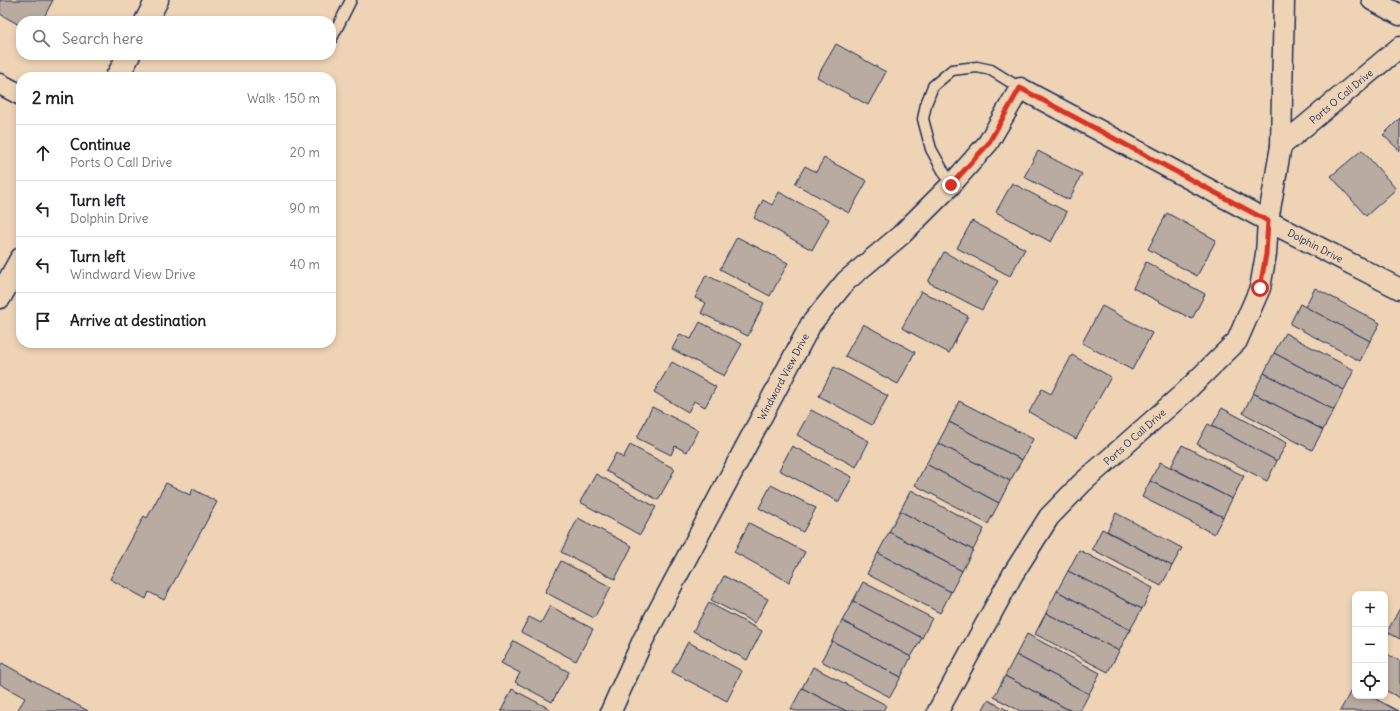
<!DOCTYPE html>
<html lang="en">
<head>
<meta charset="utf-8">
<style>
	:root { --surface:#fff; --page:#f6f6f6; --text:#202124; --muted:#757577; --line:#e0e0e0 }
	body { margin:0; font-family:Delius,sans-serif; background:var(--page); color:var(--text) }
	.controls { position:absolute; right:12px; bottom:12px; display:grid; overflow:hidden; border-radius:8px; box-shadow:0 2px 6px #0003 }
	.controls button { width:36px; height:36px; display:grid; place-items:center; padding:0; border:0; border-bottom:1px solid var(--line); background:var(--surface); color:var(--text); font:20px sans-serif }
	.stop { position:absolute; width:12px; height:12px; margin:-9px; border:3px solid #d93025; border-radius:50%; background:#fff }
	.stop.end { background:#d93025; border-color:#fff; box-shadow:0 1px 4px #0008 }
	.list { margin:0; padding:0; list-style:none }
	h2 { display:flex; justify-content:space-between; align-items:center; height:52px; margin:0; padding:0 16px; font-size:17px }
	h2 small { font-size:13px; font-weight:400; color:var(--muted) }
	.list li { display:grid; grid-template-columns:26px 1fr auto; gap:12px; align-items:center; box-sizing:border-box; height:56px; padding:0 16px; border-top:1px solid var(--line) }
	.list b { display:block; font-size:15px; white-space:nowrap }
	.list p { margin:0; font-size:13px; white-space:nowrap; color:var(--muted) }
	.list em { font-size:13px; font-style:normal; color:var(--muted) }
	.icon { flex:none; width:22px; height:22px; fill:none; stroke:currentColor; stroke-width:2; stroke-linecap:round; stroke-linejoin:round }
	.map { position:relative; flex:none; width:1400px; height:711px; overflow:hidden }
	.search { position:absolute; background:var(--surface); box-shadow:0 2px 6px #0003; left:16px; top:16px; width:320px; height:44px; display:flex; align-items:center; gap:10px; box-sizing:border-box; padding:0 14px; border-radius:16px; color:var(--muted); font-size:15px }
	.panel { position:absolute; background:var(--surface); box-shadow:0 2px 6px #0003; left:16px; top:72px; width:320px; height:276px; border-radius:16px }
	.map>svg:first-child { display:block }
	.building { fill:#baaba0; stroke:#1b2f5e }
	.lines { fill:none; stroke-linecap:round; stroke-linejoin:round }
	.service-casing { stroke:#1b2f5e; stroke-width:13 }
	.minor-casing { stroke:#1b2f5e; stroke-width:23 }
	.tertiary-casing { stroke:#1b2f5e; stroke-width:25 }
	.service { stroke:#eed4b5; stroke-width:10 }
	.minor { stroke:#eed4b5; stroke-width:20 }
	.tertiary { stroke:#eed4b5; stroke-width:22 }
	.route { stroke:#d93025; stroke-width:5 }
	.labels { text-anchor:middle; stroke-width:4; stroke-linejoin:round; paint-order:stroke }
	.street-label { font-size:10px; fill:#1b2f5e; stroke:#eed4b5 }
</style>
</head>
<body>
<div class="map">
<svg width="1400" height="711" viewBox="0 0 1400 711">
	<rect width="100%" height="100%" fill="#eed4b5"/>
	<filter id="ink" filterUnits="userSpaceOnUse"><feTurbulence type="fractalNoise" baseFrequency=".025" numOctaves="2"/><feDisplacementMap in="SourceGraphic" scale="8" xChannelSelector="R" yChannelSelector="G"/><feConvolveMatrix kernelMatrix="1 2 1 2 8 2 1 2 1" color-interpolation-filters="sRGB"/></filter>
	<g filter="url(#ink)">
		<!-- building -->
		<g class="building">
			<polygon points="0,0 53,0 42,21 21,21 21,26 0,14"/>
			<polygon points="836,44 886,72 868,105 817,77"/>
			<polygon points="1400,118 1400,151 1383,135"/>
			<polygon points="1362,150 1396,189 1366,216 1331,176"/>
			<polygon points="1038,151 1082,174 1069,200 1024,177"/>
			<polygon points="824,158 867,181 849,213 795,184 805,166 816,172"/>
			<polygon points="1012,183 1067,212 1051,242 996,212"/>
			<polygon points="779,192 829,219 812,250 754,218 763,200 772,205"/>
			<polygon points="1167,213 1216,240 1197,276 1148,249"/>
			<polygon points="972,221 1025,249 1010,276 957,248"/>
			<polygon points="737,237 788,263 770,296 720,269"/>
			<polygon points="944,252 998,281 982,310 928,282"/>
			<polygon points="1146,262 1205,294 1192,319 1133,288"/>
			<polygon points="706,275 764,303 748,336 701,313 706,303 695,298"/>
			<polygon points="1315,288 1380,323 1370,341 1305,307"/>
			<polygon points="921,291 968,316 949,353 902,328"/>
			<polygon points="1300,304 1370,341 1360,361 1290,324"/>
			<polygon points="1102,306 1152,333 1132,370 1082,343"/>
			<polygon points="700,322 742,344 724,376 672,349 680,334 691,339"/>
			<polygon points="863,324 915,352 898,384 845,356"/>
			<polygon points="1285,333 1354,370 1344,390 1274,353"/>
			<polygon points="1274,353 1344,390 1334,410 1264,373"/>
			<polygon points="1072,355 1111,377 1076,439 1029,412 1042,389 1051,394"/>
			<polygon points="672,362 716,387 705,407 694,401 688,412 654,392"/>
			<polygon points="834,367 888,396 872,425 819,396"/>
			<polygon points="1264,373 1334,410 1323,430 1253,393"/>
			<polygon points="1253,393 1323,430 1312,450 1243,413"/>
			<polygon points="959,401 1033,439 1022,460 949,422"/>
			<polygon points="652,407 698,430 687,452 675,446 671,455 637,438"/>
			<polygon points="1222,408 1287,443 1277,461 1212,426"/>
			<polygon points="811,410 869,441 856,467 797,435"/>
			<polygon points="949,422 1022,460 1010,481 938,443"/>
			<polygon points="1208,424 1277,461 1267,481 1197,444"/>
			<polygon points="938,443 1010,481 999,503 926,464"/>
			<polygon points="630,445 675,469 658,500 606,471 616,453 623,458"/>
			<polygon points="1182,445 1244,476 1232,499 1171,467"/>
			<polygon points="792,446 852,477 839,502 779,470"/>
			<polygon points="1160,462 1232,499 1223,517 1150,481"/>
			<polygon points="926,464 999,503 988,524 915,485"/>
			<polygon points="596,474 656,507 640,535 580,502"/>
			<polygon points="1150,481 1223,517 1214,534 1142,497"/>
			<polygon points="166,483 190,495 193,489 217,502 164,600 149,592 146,599 110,579 144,516 147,518"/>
			<polygon points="771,485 816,508 803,532 759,508"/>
			<polygon points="911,490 984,529 973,550 900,511"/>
			<polygon points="900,511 973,550 962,571 889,532"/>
			<polygon points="1116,513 1182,548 1172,566 1107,531"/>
			<polygon points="578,518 632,546 615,579 561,552"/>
			<polygon points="749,523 805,552 789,582 734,552"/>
			<polygon points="1102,529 1172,566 1161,586 1092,549"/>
			<polygon points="889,532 962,571 951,592 878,553"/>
			<polygon points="1079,550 1153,588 1142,609 1068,571"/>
			<polygon points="878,553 951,592 940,613 867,574"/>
			<polygon points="561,561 611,587 594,618 545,592"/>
			<polygon points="1068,571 1142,609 1130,630 1057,591"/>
			<polygon points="724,576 768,599 755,623 711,600"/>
			<polygon points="863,582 932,618 922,638 853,601"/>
			<polygon points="1057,591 1130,630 1119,651 1046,613"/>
			<polygon points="853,601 922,638 911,657 842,621"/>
			<polygon points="709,603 762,631 747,660 693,631"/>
			<polygon points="550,606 593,629 576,661 521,632 529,617 541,623"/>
			<polygon points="1400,608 1400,639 1387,632"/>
			<polygon points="1046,613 1119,651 1108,672 1035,634"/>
			<polygon points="842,621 911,657 901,677 832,641"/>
			<polygon points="1027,634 1100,673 1089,694 1016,655"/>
			<polygon points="514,641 569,672 552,702 515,682 520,673 501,663"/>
			<polygon points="832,641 901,677 890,697 821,661"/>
			<polygon points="688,642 742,671 727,701 672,672"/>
			<polygon points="1385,653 1400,661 1400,698 1385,690"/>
			<polygon points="1016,655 1089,694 1080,711 1071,711 1005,676"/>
			<polygon points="2,663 88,711 17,711 25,698 0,684 0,667"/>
			<polygon points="813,667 886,705 883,711 846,711 802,688"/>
			<polygon points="1005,676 1071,711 1020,711 994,697"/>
			<polygon points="1353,687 1355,688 1355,696 1370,696 1398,711 1340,711"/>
			<polygon points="802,688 846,711 795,711 791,709"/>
			<polygon points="512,689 550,709 549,711 501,711"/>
			<polygon points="988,700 1009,711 982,711"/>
		</g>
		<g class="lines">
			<!-- service casing -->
			<g class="service-casing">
				<g id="service">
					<polyline points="331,40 351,0"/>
					<polyline points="951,185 931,149 923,119 926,104 933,86 952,70 977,67 991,70 1020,88"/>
				</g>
			</g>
			<!-- minor casing -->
			<g class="minor-casing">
				<g id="minor">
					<polyline points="1372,0 1400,15"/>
					<polyline points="0,84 21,95"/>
					<path id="s1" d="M1281,146L1400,47"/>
					<path id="s2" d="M611,711L643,640L811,324L846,281L901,235L951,185L988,143L1020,88L1268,221L1400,289"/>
					<path id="s3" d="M938,711L1013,574L1049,517L1082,483L1185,392L1237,341L1260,288L1266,254L1268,221L1281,146L1284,0"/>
				</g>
			</g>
			<!-- tertiary casing -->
			<g class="tertiary-casing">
				<g id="tertiary">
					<polyline points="146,21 157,0"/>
					<polyline points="117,77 129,55"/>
					<polyline points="0,297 21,259"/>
				</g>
			</g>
			<!-- service -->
			<use href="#service" class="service"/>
			<!-- minor -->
			<use href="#minor" class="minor"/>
			<!-- tertiary -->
			<use href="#tertiary" class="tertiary"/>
		</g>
	</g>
	<g class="lines" filter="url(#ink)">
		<!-- route -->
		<polyline class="route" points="951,185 988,144 1020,88 1268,221 1266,254 1260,288"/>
	</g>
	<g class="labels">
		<!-- street labels -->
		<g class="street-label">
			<text dy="4" stroke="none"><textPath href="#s1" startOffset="78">Ports O Call Drive</textPath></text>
			<text dy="4" stroke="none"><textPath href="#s2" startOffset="1088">Dolphin Drive</textPath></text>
			<text dy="4" stroke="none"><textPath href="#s2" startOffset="376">Windward View Drive</textPath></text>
			<text dy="4" stroke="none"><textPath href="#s3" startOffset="341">Ports O Call Drive</textPath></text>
		</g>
	</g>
</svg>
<div class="controls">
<button>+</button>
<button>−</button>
<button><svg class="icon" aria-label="locate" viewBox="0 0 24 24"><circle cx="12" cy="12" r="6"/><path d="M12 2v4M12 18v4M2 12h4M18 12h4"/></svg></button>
</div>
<div class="stop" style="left:1260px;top:288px"></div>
<div class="stop end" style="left:951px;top:185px"></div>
<div class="search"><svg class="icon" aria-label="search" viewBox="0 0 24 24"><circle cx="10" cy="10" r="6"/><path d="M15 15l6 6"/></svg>Search here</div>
<section class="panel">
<h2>2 min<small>Walk · 150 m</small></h2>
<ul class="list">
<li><svg class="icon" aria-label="ahead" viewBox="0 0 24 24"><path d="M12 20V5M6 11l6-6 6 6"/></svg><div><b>Continue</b><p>Ports O Call Drive</p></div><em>20 m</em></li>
<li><svg class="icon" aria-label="left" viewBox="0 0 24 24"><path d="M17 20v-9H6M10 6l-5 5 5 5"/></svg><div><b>Turn left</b><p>Dolphin Drive</p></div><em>90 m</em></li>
<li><svg class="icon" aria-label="left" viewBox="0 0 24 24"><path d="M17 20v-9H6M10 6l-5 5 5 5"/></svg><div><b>Turn left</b><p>Windward View Drive</p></div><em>40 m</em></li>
<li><svg class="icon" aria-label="arrive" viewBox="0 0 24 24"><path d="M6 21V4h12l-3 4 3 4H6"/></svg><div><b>Arrive at destination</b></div></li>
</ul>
</section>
</div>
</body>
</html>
